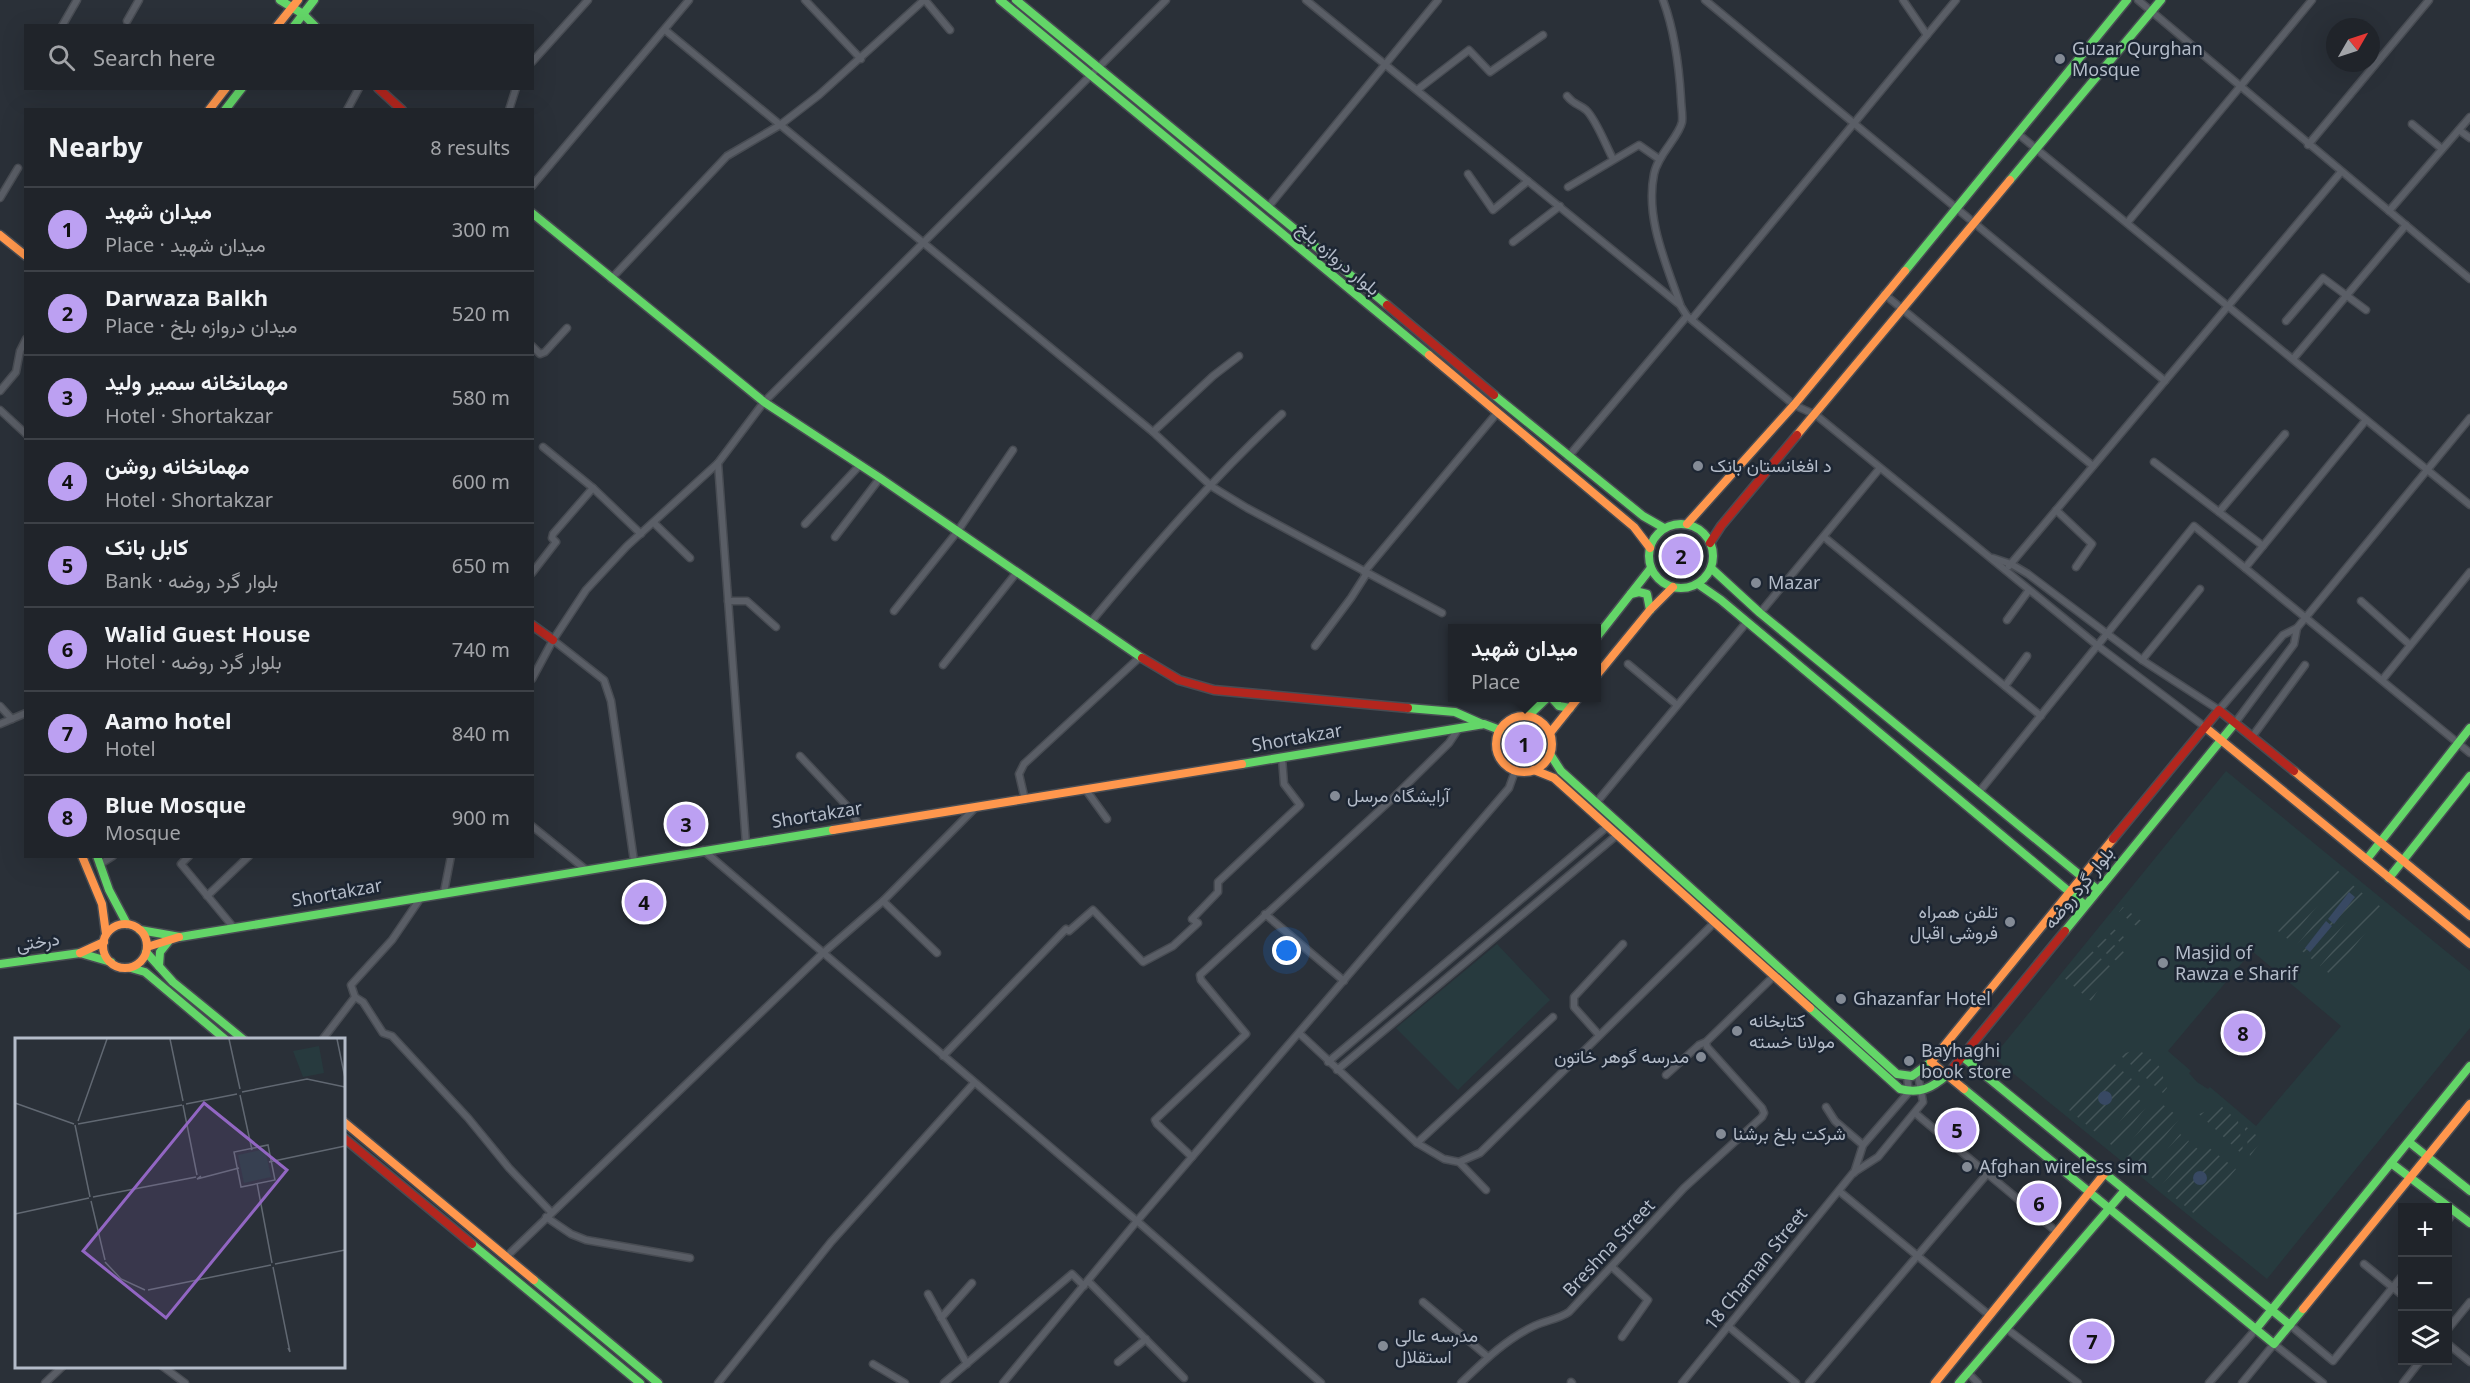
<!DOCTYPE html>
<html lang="en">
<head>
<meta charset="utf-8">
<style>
	:root { --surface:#20242a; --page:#282c32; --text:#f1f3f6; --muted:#a2a4a8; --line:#3d4147; --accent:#bca0f2 }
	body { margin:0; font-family:"Noto Sans",Vazirmatn,sans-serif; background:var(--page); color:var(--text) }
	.controls { position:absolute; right:18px; bottom:18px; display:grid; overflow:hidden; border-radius:0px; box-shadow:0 6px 24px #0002 }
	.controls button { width:54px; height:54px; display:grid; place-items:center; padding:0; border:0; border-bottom:2px solid var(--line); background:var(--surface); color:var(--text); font:30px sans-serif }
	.compass { position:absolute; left:2326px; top:18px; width:54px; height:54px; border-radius:50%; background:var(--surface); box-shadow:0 6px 24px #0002; rotate:51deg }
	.you { position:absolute; left:1287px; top:951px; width:21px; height:21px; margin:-15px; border:4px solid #fff; border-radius:50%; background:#1a73e8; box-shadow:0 0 0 9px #1a73e833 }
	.badge { display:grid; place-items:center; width:39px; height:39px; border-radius:50%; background:var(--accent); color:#111; font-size:20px; font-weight:700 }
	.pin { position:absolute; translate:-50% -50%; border:3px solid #fff; box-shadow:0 2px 6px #0006 }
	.popup { position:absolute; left:1448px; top:624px; width:153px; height:78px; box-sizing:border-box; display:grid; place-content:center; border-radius:0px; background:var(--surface); filter:drop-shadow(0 2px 4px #0005); font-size:20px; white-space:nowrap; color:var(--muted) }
	.popup b { font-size:22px; color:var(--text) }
	.popup::after { content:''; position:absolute; left:50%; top:100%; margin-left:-12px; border:12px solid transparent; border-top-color:var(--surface) }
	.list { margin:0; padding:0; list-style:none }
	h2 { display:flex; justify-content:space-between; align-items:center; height:78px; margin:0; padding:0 24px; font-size:26px }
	h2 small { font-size:20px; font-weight:400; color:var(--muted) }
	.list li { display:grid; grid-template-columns:39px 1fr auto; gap:18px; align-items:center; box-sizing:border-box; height:84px; padding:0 24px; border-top:2px solid var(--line) }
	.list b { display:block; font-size:22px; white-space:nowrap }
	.list p { margin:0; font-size:20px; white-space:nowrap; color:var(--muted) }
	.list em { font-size:20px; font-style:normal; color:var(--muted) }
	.icon { flex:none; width:33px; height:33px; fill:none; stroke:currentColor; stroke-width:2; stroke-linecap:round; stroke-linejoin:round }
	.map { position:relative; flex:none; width:2470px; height:1383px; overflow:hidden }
	.search { position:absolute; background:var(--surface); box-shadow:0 6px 24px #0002; left:24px; top:24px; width:510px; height:66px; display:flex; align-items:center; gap:15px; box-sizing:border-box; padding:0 21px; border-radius:0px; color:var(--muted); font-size:22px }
	.panel { position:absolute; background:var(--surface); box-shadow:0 6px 24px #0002; left:24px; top:108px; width:510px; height:750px; border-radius:0px }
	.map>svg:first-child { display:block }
	.green { fill:#273a3e; fill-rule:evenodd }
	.garden { fill:url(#garden-furrows) }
	.water { fill:#384963 }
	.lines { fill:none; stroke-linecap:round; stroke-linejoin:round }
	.street-casing { stroke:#484c53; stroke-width:9 }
	.fast-casing { stroke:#484c53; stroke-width:11 }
	.slow-casing { stroke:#484c53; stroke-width:11 }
	.jam-casing { stroke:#484c53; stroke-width:11 }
	.street { stroke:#5a5e66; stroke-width:6 }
	.fast { stroke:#63d668; stroke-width:8 }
	.slow { stroke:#ff974d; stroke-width:8 }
	.jam { stroke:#b3261e; stroke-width:8 }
	.poi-dot { fill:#848b96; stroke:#1d2633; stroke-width:2 }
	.labels { text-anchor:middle; stroke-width:5; stroke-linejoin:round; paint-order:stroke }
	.poi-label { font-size:18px; fill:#b4bcc9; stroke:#1d2633; text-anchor:start }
	.street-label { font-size:18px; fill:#b4bcc9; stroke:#1d2633 }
	.inset-road { fill:none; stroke:#616872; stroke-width:1.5 }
	.view { fill:#9266c3; fill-opacity:0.15; stroke:#9266c3; stroke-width:3 }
	.inset-edge { fill:none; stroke:#b4bcc9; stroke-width:3 }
</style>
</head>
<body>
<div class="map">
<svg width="2470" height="1383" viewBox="0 0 2470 1383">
	<defs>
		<pattern id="garden-furrows" width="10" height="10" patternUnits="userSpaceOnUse" patternTransform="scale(1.5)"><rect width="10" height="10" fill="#273a3e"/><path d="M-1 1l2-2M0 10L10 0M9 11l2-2" fill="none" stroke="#445559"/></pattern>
	</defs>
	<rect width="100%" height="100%" fill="#2a3038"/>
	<!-- green -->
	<g class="green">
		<circle cx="1524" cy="744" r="18"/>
		<path d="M2226,771L2470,971V1028L2267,1279L1993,1057ZM2252,951L2341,1026L2256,1126L2210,1087L2208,1089L2197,1082L2189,1073L2191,1071L2168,1051Z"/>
		<polygon points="1497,944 1550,1000 1458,1090 1396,1028"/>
	</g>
	<!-- garden -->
	<g class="garden">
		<polygon points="2332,866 2343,875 2289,940 2278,931"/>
		<polygon points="2349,882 2367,897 2314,961 2296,946"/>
		<polygon points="2374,901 2384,910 2331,975 2320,966"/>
		<polygon points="2123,907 2144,923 2140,929 2119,912"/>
		<polygon points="2109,925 2130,942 2126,947 2105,930"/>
		<polygon points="2099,934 2125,953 2118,962 2092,943"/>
		<polygon points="2086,946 2112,968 2091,1001 2062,976"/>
		<polygon points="2138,1049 2159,1066 2167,1088 2163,1093 2120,1055"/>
		<polygon points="2110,1060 2141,1087 2100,1136 2069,1110"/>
		<polygon points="2138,1099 2147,1106 2114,1147 2105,1140"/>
		<polygon points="2162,1104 2180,1118 2139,1168 2121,1153"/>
		<polygon points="2221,1106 2238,1121 2244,1156 2199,1114"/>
		<polygon points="2244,1125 2262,1140 2250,1156"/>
		<polygon points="2180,1134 2189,1141 2156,1181 2147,1174"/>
		<polygon points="2194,1146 2203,1153 2208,1147 2236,1169 2197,1216 2161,1186"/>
	</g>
	<!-- water -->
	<g class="water">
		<polygon points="2349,892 2355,897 2334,924 2328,919"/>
		<polygon points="2326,921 2332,926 2310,952 2305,948"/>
		<circle cx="2105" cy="1098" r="7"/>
		<circle cx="2200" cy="1178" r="7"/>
	</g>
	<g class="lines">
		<!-- street casing -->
		<g class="street-casing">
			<g id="street">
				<polyline points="805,0 861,59"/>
				<polyline points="925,0 950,30"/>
				<polyline points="1306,0 1680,305 1687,316 1794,405 1816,415 2098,646 2205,727"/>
				<path d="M1663,0C1675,32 1679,65 1681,99C1681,106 1683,115 1682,122C1679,137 1658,154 1654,174C1645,218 1666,263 1680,304"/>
				<polyline points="1705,0 2165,381"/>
				<polyline points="1903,0 1927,35"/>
				<polyline points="2138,0 2470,279"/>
				<polyline points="127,21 139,0"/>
				<polyline points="62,26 77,0"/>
				<polyline points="665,30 1153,432 1211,486 1247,508 1442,613"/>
				<polyline points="532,62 588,0"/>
				<polyline points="1417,90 1469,50 1490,72 1543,35"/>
				<path d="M1567,96C1574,105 1579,104 1586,110C1596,119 1606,146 1613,159"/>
				<polyline points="347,110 359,88"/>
				<polyline points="509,110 516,88"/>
				<polyline points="2412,124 2442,149"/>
				<polyline points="2459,130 2470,138"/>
				<polyline points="2017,133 2470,505"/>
				<polyline points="2308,145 2429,0"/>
				<polyline points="1468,174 1493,210 1528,181"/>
				<polyline points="532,186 689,0"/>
				<polyline points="1568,187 1639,145 1659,159"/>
				<polyline points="0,198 18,168"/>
				<polyline points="1269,206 1438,0"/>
				<polyline points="2389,211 2470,117"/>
				<polyline points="2127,223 2312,0"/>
				<polyline points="1513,242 1560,206"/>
				<polyline points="611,279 727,156 780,125 819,95 924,0"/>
				<polyline points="1884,294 2093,466"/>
				<polyline points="1692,319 1956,0"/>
				<polyline points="2286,321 2323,278 2366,310"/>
				<polyline points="532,346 540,354 545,352 567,328"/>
				<polyline points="2293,359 2406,225"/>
				<polyline points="0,391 16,372 20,351 26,339"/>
				<polyline points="0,410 26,434"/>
				<polyline points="1153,432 1213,376 1239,356"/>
				<polyline points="543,447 593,488 641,534"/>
				<polyline points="1568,457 1687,316"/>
				<polyline points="2154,462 2263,546"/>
				<polyline points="2056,510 2092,544 2076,567"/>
				<polyline points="2219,512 2285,434"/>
				<polyline points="654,523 690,558"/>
				<polyline points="805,524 860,465"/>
				<polyline points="835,537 880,478"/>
				<polyline points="1824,537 2041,716"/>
				<polyline points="1993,558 2011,564 2028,574 2142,660 2219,710 2283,635 2297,628 2470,418"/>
				<polyline points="2009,566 2341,172"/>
				<polyline points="2245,568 2366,420"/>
				<polyline points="1364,572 1497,413"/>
				<polyline points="532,573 556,542 552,538 553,534 593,488"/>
				<polyline points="728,601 747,601 776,627"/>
				<polyline points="2361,601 2410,645"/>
				<polyline points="894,611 957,532 1013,450"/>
				<polyline points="1760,613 1880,468"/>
				<polyline points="2007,620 2029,590"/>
				<path d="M1090,623C1150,551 1213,478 1282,414"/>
				<polyline points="1315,646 1351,598 1367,573"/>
				<polyline points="2142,660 2200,589"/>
				<polyline points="1628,664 1677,705"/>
				<polyline points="943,665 1017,572"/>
				<polyline points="532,679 553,640"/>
				<polyline points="2383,679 2470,572"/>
				<polyline points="2005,686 2027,656"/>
				<polyline points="0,706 12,719"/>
				<polyline points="2235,723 2294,644 2297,628"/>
				<polyline points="0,724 26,713"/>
				<polyline points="2252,737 2305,665"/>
				<polyline points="800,756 847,806 859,825"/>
				<polyline points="1086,790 1107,819"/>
				<polyline points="1979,792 2194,526 2470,753"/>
				<polyline points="1025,800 1019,774 1024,764 1140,657"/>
				<polyline points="1596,803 1746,623"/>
				<polyline points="532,826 585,869"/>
				<polyline points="746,844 718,463 764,402 1166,0"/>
				<polyline points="703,850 1137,1221 1321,1383"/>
				<polyline points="189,856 181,864 234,928"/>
				<polyline points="634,861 611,701 604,680 553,640 586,590 627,546 718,463"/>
				<polyline points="99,865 113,856"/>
				<polyline points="444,892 451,856"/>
				<polyline points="207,896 249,856"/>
				<polyline points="883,901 937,953"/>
				<polyline points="1265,914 1344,981"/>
				<polyline points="355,997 363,1002 383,1033 392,1036 468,1118 509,1168 551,1212"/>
				<polyline points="1300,1034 1417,1143 1444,1159 1459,1162 1486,1190"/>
				<polyline points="1599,1035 1574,1007 1574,997 1623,944"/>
				<polyline points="322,1040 355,997 351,985 392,940 422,896"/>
				<polyline points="943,1056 1066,929 1069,931 1093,910 1143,962 1173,946 1198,923 1192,919 1218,892 1218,882 1300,805 1284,784 1282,758"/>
				<polyline points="1328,1062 1608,826"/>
				<polyline points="1337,1070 1617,835"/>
				<polyline points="1666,1075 1699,1045 1706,1042 1775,975"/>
				<polyline points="1826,1107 1835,1121 1863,1145"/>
				<polyline points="1915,1113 2057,1232"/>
				<polyline points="1417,1143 1553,1017"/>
				<polyline points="1192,1157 1157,1124 1155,1120 1246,1034 1201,980 1200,975 1393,798 1449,743 1459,728"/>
				<polyline points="1459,1162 1480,1153 1714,923"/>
				<polyline points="1854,1173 1863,1145 1909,1092 1907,1077"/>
				<polyline points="1839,1191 1989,1315"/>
				<polyline points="546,1217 571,1234 586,1240 690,1258"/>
				<polyline points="2448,1220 2455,1211"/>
				<polyline points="506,1257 823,953 883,901 976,807"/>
				<polyline points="2364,1264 2402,1295"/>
				<polyline points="1612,1267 1648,1300 1622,1337"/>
				<polyline points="1088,1281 1184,1378"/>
				<polyline points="928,1294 967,1364"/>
				<polyline points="1423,1302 1488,1357"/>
				<polyline points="941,1318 972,1283"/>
				<polyline points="2290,1325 2333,1361 2402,1276"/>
				<polyline points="1728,1326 1796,1383"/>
				<polyline points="2007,1329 2078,1383"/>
				<polyline points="2448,1329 2470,1302"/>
				<polyline points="2448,1344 2470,1362"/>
				<polyline points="1118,1362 1146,1339"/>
				<polyline points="873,1364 905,1383"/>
				<polyline points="162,1366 185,1383"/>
				<polyline points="1968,1373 1978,1383"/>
				<polyline points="1571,1382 1572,1383"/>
				<polyline points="45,1383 63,1366"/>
				<polyline points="718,1383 831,1242 974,1083"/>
				<polyline points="944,1383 1072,1274 1084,1286"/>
				<polyline points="1003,1383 1137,1221 1509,788 1515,771"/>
				<path d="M1461,1383C1483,1362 1506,1339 1534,1326C1546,1320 1557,1320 1569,1312L1684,1188L1762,1117L1764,1113L1762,1108L1707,1047L1706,1042"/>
				<polyline points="1682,1383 1853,1173 1878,1157 1923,1102 1918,1075"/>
				<polyline points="1809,1383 1987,1174"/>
				<polyline points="2209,1383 2256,1329"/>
				<polyline points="2242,1383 2274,1344 2323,1383"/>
				<polyline points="2403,1383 2421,1360"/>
			</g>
		</g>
		<!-- fast casing -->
		<g class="fast-casing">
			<g id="fast">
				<polyline points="280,0 303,14 315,26"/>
				<polyline points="1000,0 1429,355"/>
				<polyline points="1016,0 1387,305"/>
				<polyline points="294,26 314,0"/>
				<polyline points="225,110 242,88"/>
				<polyline points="2010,180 2161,0"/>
				<polyline points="532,213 764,402 880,478 1142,658"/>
				<polyline points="1905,271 2127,0"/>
				<polyline points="1494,395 1643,516 1664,528"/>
				<circle cx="1681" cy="556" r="32"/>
				<polyline points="1711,568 1760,613 2098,890"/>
				<polyline points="1698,584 1721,600 2085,905"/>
				<polyline points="1631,594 1639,592 1647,594 1650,610"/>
				<polyline points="1596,638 1651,568"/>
				<polyline points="1552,698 1559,706 1570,708"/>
				<polyline points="1408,708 1455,712 1482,724"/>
				<polyline points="1528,716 1547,698"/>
				<polyline points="1550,754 1561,771 1897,1074 1912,1076 1931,1062"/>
				<polyline points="1242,764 1484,724 1500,730"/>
				<polyline points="97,856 109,890 127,924"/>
				<polyline points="2367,859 2470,728"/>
				<polyline points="2389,878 2470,776"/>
				<polyline points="140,930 180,937 833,830"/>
				<polyline points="2065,931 2235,723"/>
				<polyline points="146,952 173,982 244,1040"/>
				<polyline points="0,964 80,953 111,962"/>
				<polyline points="159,966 160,952 168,942"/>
				<polyline points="131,968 145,972 226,1040"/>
				<path d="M1810,1008L1900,1089C1920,1094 1932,1088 1947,1075"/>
				<polyline points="1947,1044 2290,1325"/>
				<polyline points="1964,1089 2274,1344 2303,1309"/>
				<polyline points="2409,1142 2470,1191"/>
				<polyline points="2391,1163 2470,1223"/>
				<polyline points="472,1244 640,1383"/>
				<polyline points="534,1280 658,1383"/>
				<polyline points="2256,1329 2470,1066"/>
				<polyline points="1959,1383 2125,1190"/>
			</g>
		</g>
		<!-- slow casing -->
		<g class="slow-casing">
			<g id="slow">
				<polyline points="277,26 298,0"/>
				<polyline points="209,110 226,88"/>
				<polyline points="0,235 26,256"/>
				<polyline points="1429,355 1634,527 1650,548"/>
				<polyline points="1797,435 2010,180"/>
				<polyline points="1687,524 1794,405 1905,271"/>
				<polyline points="1596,676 1650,610 1673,587"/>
				<circle cx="1524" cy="744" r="28"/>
				<polyline points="2205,727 2470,944"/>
				<polyline points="1550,733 1578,698"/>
				<polyline points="1534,770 1554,778 1810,1008"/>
				<polyline points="2294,771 2470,916"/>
				<polyline points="833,830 1242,764"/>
				<polyline points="82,856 102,904 106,934"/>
				<circle cx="125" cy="946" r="22"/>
				<polyline points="147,947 179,937"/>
				<polyline points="80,953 104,942"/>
				<polyline points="1964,1089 1931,1062 2113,839"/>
				<polyline points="344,1122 534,1280"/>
				<polyline points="2303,1309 2470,1104"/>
				<polyline points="1935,1383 2105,1173"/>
			</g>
		</g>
		<!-- jam casing -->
		<g class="jam-casing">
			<g id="jam">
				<polyline points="378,88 402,110"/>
				<polyline points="1387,305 1494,395"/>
				<polyline points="1710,543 1721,526 1797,435"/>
				<polyline points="532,625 553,640"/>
				<polyline points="1142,658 1179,680 1214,690 1408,708"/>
				<polyline points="2113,839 2219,710 2294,771"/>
				<polyline points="1947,1075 2065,931"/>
				<polyline points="344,1138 472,1244"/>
			</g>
		</g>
		<!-- street -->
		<use href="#street" class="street"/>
		<!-- fast -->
		<use href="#fast" class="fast"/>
		<!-- slow -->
		<use href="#slow" class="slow"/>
		<!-- jam -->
		<use href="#jam" class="jam"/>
	</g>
	<!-- markers -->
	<g class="poi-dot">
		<circle cx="2060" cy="59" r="6"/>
		<circle cx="1698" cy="466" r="6"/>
		<circle cx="1756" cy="583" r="6"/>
		<circle cx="1335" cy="796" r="6"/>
		<circle cx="2010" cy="922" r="6"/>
		<circle cx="2163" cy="963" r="6"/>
		<circle cx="1841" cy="999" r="6"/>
		<circle cx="1737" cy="1031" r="6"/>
		<circle cx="1701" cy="1057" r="6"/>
		<circle cx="1909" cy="1061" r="6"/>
		<circle cx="1721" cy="1134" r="6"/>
		<circle cx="1967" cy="1167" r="6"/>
		<circle cx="1383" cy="1346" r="6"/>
	</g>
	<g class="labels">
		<!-- poi labels -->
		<g class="poi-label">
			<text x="2072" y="55">Guzar Qurghan<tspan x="2072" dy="21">Mosque</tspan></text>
			<text x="1710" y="472">د افغانستان بانک</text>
			<text x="1768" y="589">Mazar</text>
			<text x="1347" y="802">آرایشگاه مرسل</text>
			<text x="1998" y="918" text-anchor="end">تلفن همراه<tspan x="1998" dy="21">فروشی اقبال</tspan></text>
			<text x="2175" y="959">Masjid of<tspan x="2175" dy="21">Rawza e Sharif</tspan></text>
			<text x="1853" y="1005">Ghazanfar Hotel</text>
			<text x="1749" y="1027">کتابخانه<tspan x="1749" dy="21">مولانا خسته</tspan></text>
			<text x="1921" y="1057">Bayhaghi<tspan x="1921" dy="21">book store</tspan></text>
			<text x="1689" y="1063" text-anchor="end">مدرسه گوهر خاتون</text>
			<text x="1733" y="1140">شرکت بلخ برشنا</text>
			<text x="1979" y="1173">Afghan wireless sim</text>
			<text x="1395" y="1342">مدرسه عالی<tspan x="1395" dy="21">استقلال</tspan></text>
		</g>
		<!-- street labels -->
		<g class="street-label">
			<text transform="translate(1338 259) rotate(40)" y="6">بلوار دروازه بلخ</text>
			<text transform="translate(1297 738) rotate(-10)" y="6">Shortakzar</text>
			<text transform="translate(817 815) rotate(-9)" y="6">Shortakzar</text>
			<text transform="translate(2079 888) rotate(-51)" y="6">بلوار گرد روضه</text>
			<text transform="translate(337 893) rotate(-10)" y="6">Shortakzar</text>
			<text transform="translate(38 942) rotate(-8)" y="6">درختی</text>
			<text transform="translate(1609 1248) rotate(-47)" y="6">Breshna Street</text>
			<text transform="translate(1756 1269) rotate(-51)" y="6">18 Chaman Street</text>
		</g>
	</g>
	<!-- overview -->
	<g transform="translate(15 1038)">
		<rect width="330" height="330" fill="#2a3038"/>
		<path d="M304,8L309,35L288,39L278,13ZM250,111L256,139L229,145L223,117Z" fill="#273a3e"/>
		<path class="inset-road" d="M155,1L168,63M214,1L225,51M322,1L330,40M227,54L292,41L330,49M225,57L237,112M0,65L59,86M171,66L222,56M168,67L182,137M63,83L92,1M63,86L167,67M60,87L75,159M253,107L260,142L226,149L219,114ZM254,124L330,108M186,138L182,141L224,130M242,145L257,225M78,159L181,139M76,163L90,222M0,176L74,160M90,224L106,241L130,252M260,226L330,212M258,229L275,314L273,310M133,252L256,227"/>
		<path class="view" d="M189,65L272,132L151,280L68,213Z"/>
		<rect width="330" height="330" class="inset-edge"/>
	</g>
</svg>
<div class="controls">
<button>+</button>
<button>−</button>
<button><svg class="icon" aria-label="layers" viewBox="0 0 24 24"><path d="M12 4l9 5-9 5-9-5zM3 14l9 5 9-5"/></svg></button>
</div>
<svg class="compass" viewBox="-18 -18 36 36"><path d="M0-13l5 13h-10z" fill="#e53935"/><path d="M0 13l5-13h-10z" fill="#a2a4a8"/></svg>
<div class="you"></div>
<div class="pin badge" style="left:1524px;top:744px">1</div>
<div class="popup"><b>میدان شهید</b>Place</div>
<div class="pin badge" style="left:1681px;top:556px">2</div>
<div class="pin badge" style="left:686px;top:824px">3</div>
<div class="pin badge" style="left:644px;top:902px">4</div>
<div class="pin badge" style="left:1957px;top:1130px">5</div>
<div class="pin badge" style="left:2039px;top:1203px">6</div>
<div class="pin badge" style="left:2092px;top:1341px">7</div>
<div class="pin badge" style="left:2243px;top:1033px">8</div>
<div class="search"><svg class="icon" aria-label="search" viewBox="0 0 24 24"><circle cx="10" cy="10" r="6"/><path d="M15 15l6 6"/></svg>Search here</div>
<section class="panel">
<h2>Nearby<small>8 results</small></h2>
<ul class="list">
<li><span class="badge">1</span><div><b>میدان شهید</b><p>Place · میدان شهید</p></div><em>300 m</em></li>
<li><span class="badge">2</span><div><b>Darwaza Balkh</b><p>Place · میدان دروازه بلخ</p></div><em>520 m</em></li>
<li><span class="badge">3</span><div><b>مهمانخانه سمیر ولید</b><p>Hotel · Shortakzar</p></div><em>580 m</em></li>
<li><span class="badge">4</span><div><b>مهمانخانه روشن</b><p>Hotel · Shortakzar</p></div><em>600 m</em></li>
<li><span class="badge">5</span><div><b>کابل بانک</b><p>Bank · بلوار گرد روضه</p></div><em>650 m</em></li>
<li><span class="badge">6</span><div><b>Walid Guest House</b><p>Hotel · بلوار گرد روضه</p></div><em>740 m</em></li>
<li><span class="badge">7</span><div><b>Aamo hotel</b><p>Hotel</p></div><em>840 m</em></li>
<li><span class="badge">8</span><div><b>Blue Mosque</b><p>Mosque</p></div><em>900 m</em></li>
</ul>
</section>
</div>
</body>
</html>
